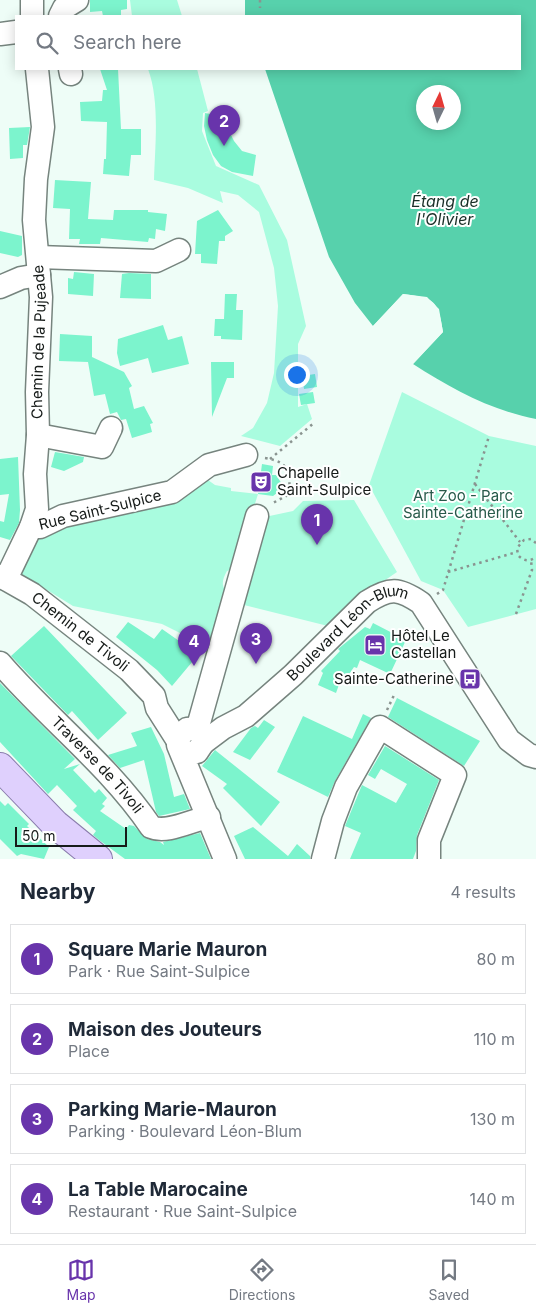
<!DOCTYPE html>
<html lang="en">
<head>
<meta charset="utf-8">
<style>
	:root { --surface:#fff; --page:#f6f6f7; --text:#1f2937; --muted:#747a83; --line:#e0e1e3; --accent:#6834ab }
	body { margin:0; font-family:Inter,sans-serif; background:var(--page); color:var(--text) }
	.compass { position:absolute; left:416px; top:85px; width:45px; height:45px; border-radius:50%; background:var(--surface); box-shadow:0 2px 12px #0003; rotate:5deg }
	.scale { position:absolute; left:15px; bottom:12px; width:112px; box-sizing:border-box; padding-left:5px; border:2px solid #161b19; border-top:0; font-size:14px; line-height:18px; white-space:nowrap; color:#161b19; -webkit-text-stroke:4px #fff; paint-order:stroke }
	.you { position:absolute; left:296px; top:374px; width:18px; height:18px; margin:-12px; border:4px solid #fff; border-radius:50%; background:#1a73e8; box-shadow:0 0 0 8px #1a73e833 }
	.badge { display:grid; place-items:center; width:32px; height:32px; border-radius:50%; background:var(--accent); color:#fff; font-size:16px; font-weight:700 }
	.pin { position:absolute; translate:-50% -41px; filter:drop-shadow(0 1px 2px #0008) }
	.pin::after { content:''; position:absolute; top:26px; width:18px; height:15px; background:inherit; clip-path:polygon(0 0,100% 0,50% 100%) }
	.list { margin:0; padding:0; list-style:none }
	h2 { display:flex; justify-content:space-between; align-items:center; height:65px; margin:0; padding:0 20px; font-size:21px }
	h2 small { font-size:16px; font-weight:400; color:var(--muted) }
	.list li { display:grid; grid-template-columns:32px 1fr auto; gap:15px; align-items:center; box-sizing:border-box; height:70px; margin:0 10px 10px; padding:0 10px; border:1px solid var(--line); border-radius:0px }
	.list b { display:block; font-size:19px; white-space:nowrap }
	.list p { margin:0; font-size:16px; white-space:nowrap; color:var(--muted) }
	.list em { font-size:16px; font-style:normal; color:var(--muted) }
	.icon { flex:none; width:28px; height:28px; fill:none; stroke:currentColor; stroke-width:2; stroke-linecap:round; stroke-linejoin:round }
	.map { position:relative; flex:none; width:536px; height:859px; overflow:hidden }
	.search { position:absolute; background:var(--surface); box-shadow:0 2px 12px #0003; left:15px; right:15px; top:15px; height:55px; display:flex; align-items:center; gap:12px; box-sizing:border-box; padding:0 18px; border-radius:0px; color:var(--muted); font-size:19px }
	.sheet { height:385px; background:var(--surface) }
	nav { display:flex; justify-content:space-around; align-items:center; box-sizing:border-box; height:70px; border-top:1px solid var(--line); background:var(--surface); font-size:14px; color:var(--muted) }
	nav a { display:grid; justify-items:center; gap:2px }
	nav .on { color:var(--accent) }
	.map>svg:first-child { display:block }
	.green { fill:#a9fcdf }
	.water { fill:#57d1ac; fill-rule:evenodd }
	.pier { fill:#eefdf7 }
	.building { fill:#7cf4cd }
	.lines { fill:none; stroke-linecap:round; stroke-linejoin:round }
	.minor-casing { stroke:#76847e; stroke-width:25 }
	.major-casing { stroke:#8a7cac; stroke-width:30 }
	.path { stroke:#8a9490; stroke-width:2.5; stroke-dasharray:2.5 4; stroke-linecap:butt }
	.minor { stroke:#fff; stroke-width:22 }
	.major { stroke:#dfd0fd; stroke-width:28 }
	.labels { text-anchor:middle; stroke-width:4; stroke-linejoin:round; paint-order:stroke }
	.street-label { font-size:15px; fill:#161b19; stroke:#fff }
	.poi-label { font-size:15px; fill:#161b19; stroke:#fff; text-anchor:start }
	.park-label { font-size:15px; fill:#275a4a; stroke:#fff }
	.water-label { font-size:16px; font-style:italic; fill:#1a2f28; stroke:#fff }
</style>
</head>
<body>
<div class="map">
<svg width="536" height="859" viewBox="0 0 536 859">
	<rect width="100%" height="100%" fill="#eefdf7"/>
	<!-- green -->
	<g class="green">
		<polygon points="130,0 177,0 182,16 132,16"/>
		<path d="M148,69H197L208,111L203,113L202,131L216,166L259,185L287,240L306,326L298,344V407L307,404L312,419L280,446L241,436L253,428L267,403L274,373L278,306L274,268L259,212L238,195L220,191L223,203L188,188L154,180C155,146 160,101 148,69Z"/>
		<polygon points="402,392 489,436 536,446 536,609 468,627 443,590 421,581 369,485"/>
		<path d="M208,480L215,485L231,488V491L258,494L235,568L227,571C223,578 221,584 225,590L212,649L162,624L73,606L18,572L38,530L168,504Z"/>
		<polygon points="354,500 397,572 359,598 328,626 240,604 260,518 293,511 303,501"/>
	</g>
	<!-- water -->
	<path class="water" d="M245,0H536V419C490,410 452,389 413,364L443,332C438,300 435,298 403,294L373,326L355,303L329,257L265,69H520V16H245ZM424,92H454V122H424Z"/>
	<!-- pier -->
	<polygon class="pier" points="403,294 427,297 439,309 443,332 413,364 411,362 440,331 437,311 425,299 404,296 375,328 373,326"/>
	<!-- building -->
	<g class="building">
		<polygon points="90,0 127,0 127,9 121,10 121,16 103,16 102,11 90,12"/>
		<polygon points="100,69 118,69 121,129 141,129 141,155 131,155 129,176 103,174 104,159 106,159 107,122 81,121 80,102 102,101 103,90 107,90"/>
		<polygon points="205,113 228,117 230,133 234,141 242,151 256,155 253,176 232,172 221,166 213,155 207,140 204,126"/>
		<polygon points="30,127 27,145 23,145 23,158 10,159 9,128"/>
		<polygon points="55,180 91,182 88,219 113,220 114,210 148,210 148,212 167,214 165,231 156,229 155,239 149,238 148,242 101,238 100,244 79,244 80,239 69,239 70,209 53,208"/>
		<polygon points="218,210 233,231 225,236 225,241 219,241 217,264 201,263 201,254 195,254 197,221"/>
		<polygon points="0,231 22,236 22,255 18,257 0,253"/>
		<polygon points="74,272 94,274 93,296 68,294 68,278 73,279"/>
		<polygon points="129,273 151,274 151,299 120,298 122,274"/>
		<polygon points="225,294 237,294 236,310 243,310 242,340 221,339 221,336 214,336 215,319 224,319"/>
		<polygon points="163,325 168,340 182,336 189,364 152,373 148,358 120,366 117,353 118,339"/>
		<polygon points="60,334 92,336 92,357 124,372 132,386 129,388 134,409 144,406 153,423 150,424 152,432 132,438 126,419 121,420 117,412 110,414 105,394 94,396 88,362 59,361"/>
		<polygon points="211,362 234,362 234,378 227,378 212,417"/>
		<polygon points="315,374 317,387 304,389 302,376"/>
		<polygon points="313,392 315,403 301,405 299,394"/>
		<polygon points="55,452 84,457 83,462 64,471 51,467"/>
		<polygon points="18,457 20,510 19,523 10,540 0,537 0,521 4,522 9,494 0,495 0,459"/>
		<polygon points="262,464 273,466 272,475 276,475 282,484 281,490 273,496 258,494"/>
		<polygon points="128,622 154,639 162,629 182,643 185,640 203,649 172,686 157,670 116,637"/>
		<polygon points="373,623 406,640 390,674 360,660 357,668 354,667 345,680 341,679 336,693 318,685 323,673 321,671 340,651 338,649 365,627 370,629"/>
		<polygon points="44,626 127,713 98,740 72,711 68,715 11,656"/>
		<polygon points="0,683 75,759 64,769 80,764 73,770 95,793 99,789 107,798 102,804 105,806 100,811 126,829 129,825 134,826 147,839 160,842 164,845 163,842 200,833 211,859 125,859 99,840 93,835 96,831 73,810 77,806 57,785 48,794 0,742"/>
		<polygon points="397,698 480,741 464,766 388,717"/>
		<polygon points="363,714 371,718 335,781 328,797 277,772 303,716 352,739"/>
		<polygon points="264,720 275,727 250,760 233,752 251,728 255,726 258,728"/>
		<polygon points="151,727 164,754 174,797 184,794 190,809 159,816 156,812 144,760 120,768 108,755 137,746 131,733"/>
		<polygon points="385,746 439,780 417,835 416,851 413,859 350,859 361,833 345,826 362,785 396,803 407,784 381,769 375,779 368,775"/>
		<polygon points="215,750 280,802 261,826 223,788 227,784 202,766"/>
		<polygon points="0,801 5,806 8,803 29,824 27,826 49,847 44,859 21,854 17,856 0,839"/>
		<polygon points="253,827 288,856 297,844 310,856 310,859 245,859 234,836"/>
	</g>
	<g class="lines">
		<!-- minor casing -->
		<g class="minor-casing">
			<g id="minor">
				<polyline points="32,0 32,16"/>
				<polyline points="60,16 64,8 77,0"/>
				<polyline points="0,34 16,32"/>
				<polyline points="70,69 71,74"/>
				<polyline points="38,257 156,261 179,250"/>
				<polyline points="0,287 21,278 39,275"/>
				<polyline points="38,435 102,447 111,428"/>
				<polyline points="31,527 40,527 63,516 172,492 209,465 246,455"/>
				<path id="s1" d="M0,576L32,594L129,670L154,696L157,708L178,741"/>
				<path id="s2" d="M6,579L31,527L37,509L35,474L38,435L37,392L41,297L34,220L36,179L43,127L37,69"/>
				<path id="s3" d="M0,663C48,719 109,765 151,827C167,834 192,820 209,817"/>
				<polyline points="197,730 257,516"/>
				<path id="s4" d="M203,743L223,728L246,716L293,675L367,602C390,587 399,588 421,603L509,740L529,755L536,757"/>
				<path d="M180,749L186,753L197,752L203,743C203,733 197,728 187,729L178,737V745L225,859"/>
				<polyline points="323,859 333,821 346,787 380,727 455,775 429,840 429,859"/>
			</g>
		</g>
		<!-- major casing -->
		<g class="major-casing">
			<polyline id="major" points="0,767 55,824 98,859"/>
		</g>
		<!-- path -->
		<g class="path">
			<polyline points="260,0 260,8"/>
			<path d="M265,458C289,462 292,472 288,495L271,504"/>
			<polyline points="270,459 314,423"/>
			<polyline points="475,484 520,542"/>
			<path d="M536,543L531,539L524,540L517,548L518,555C523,561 530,562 536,557"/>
			<polyline points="448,572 517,552"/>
			<polyline points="437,594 443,590 489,436"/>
			<polyline points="516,614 532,570 531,560"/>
			<polyline points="387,710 395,693"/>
		</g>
		<!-- minor -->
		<use href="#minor" class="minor"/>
		<!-- major -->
		<use href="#major" class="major"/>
	</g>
	<!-- icons -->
	<defs>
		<g id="theatre-square" transform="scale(1.125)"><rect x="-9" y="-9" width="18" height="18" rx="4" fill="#6834ab" stroke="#fff"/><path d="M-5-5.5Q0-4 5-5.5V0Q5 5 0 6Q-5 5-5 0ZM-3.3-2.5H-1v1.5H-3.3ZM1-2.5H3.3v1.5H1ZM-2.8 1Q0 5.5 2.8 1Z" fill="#fff"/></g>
		<g id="hotel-square" transform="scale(1.125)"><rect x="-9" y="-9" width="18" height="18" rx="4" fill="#6834ab" stroke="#fff"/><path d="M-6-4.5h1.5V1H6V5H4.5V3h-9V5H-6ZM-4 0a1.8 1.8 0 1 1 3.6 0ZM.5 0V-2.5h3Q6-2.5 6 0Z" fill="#fff"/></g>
		<g id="bus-square" transform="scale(1.125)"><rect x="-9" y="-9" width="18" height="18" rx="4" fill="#6834ab" stroke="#fff"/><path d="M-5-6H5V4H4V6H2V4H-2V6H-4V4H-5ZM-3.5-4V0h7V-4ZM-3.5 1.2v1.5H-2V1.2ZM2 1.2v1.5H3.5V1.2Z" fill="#fff"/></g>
	</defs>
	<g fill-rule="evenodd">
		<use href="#theatre-square" x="261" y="482"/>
		<use href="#hotel-square" x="375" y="645"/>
		<use href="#bus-square" x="470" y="679"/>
	</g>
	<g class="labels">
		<!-- street labels -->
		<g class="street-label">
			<text dy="5" stroke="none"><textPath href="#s2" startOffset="244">Chemin de la Pujeade</textPath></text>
			<text transform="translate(100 510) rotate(-14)" y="5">Rue Saint-Sulpice</text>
			<text dy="5" stroke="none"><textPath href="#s1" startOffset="98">Chemin de Tivoli</textPath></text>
			<text dy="5" stroke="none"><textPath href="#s4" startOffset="185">Boulevard Léon-Blum</textPath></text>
			<text dy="5" stroke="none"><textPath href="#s3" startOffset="141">Traverse de Tivoli</textPath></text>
		</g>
		<!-- poi labels -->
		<g class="poi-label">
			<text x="277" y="478">Chapelle<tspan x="277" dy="17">Saint-Sulpice</tspan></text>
			<text x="391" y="641">Hôtel Le<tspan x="391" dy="17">Castellan</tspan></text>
			<text x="454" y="684" text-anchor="end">Sainte-Catherine</text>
		</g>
		<!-- park labels -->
		<g class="park-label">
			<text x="463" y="501">Art Zoo - Parc<tspan x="463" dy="17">Sainte-Catherine</tspan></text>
		</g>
		<!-- water labels -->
		<g class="water-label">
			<text x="445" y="207">Étang de<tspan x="445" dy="18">l'Olivier</tspan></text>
		</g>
	</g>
</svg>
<svg class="compass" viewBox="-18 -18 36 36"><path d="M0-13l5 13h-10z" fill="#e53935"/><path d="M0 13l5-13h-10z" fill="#747a83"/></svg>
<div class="scale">50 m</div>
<div class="you"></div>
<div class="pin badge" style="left:317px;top:545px">1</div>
<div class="pin badge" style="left:224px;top:146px">2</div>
<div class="pin badge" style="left:256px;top:664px">3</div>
<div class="pin badge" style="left:194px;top:666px">4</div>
<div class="search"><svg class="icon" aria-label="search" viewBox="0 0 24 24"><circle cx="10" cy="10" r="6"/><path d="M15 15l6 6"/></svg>Search here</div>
</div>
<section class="sheet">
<h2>Nearby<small>4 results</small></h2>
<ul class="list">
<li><span class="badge">1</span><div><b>Square Marie Mauron</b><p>Park · Rue Saint-Sulpice</p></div><em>80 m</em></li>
<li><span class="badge">2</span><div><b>Maison des Jouteurs</b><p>Place</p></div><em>110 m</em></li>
<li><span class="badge">3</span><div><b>Parking Marie-Mauron</b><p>Parking · Boulevard Léon-Blum</p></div><em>130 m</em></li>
<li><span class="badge">4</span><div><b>La Table Marocaine</b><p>Restaurant · Rue Saint-Sulpice</p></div><em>140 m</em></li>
</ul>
</section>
<nav>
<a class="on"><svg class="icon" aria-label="map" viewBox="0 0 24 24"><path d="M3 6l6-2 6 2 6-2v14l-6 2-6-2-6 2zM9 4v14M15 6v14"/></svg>Map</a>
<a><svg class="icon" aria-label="directions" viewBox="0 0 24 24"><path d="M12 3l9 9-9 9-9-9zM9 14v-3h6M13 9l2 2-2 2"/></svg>Directions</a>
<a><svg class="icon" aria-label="saved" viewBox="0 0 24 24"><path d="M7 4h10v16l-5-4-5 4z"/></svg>Saved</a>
</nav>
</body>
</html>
